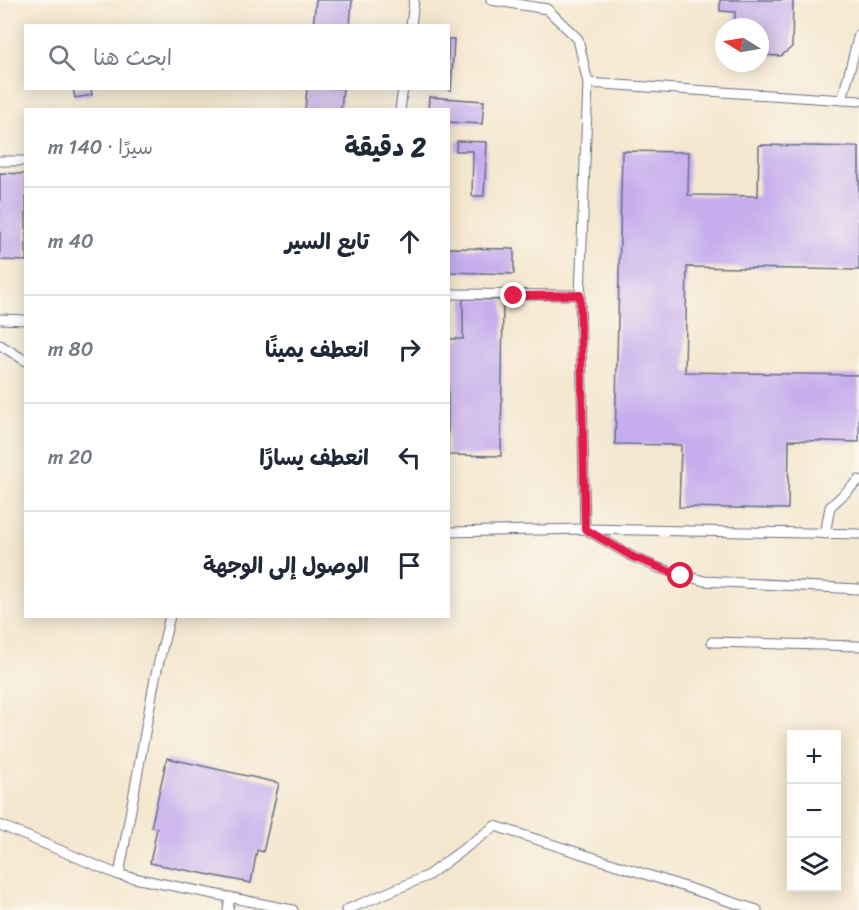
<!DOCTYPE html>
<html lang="ar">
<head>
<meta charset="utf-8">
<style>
	:root { --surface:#fff; --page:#f6f6f7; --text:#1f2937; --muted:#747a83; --line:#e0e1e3 }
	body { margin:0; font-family:Sriracha,"Playpen Sans Arabic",sans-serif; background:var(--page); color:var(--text); direction:rtl }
	.controls { position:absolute; right:18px; bottom:18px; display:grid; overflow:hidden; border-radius:0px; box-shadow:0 3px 15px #0003 }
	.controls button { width:54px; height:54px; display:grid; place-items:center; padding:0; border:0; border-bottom:2px solid var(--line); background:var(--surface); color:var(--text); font:30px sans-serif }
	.compass { position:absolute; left:715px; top:18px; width:54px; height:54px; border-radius:50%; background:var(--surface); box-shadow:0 3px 15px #0003; rotate:281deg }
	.stop { position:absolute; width:18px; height:18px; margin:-14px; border:4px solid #e11d48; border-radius:50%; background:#fff }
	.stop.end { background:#e11d48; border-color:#fff; box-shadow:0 2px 6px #0008 }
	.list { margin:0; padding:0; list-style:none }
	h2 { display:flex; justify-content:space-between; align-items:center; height:78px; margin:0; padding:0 24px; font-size:26px }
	h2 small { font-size:20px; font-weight:400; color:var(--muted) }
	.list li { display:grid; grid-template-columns:39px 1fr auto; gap:18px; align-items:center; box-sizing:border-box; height:108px; padding:0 24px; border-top:2px solid var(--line) }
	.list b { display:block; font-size:22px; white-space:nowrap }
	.list em { font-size:20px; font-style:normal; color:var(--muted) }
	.icon { flex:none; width:33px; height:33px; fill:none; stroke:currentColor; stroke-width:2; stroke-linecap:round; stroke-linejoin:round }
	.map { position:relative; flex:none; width:859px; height:910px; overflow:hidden; direction:ltr }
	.search { position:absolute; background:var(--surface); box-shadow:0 3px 15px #0003; left:24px; top:24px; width:426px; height:66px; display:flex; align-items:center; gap:15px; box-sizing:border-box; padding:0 21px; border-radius:0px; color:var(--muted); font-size:22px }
	.panel { position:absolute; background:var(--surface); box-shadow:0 3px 15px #0003; left:24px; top:108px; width:426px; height:510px; border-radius:0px; direction:rtl }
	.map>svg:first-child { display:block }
	.building { fill:#c6aded }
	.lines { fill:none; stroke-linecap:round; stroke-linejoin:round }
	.service-casing { stroke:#676f86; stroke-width:11 }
	.service { stroke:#fff; stroke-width:9 }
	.route { stroke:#e11d48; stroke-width:8 }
</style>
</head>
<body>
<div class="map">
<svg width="859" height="910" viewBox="0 0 859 910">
	<rect width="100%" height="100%" fill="#fbf7ec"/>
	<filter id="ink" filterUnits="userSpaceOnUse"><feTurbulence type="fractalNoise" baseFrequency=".0167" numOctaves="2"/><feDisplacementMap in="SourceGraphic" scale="12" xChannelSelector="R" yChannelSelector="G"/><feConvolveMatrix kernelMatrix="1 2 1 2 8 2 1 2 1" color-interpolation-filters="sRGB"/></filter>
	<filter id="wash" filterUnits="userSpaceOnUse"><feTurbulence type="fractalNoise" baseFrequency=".008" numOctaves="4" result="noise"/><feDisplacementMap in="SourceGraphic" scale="24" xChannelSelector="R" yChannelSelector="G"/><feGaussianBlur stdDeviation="1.35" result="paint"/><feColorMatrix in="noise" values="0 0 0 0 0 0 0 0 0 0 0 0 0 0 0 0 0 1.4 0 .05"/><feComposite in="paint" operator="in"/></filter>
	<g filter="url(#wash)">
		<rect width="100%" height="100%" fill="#f4e7cf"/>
		<g id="blocks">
			<!-- building -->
			<g class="building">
				<polygon points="316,0 352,0 350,26 313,26"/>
				<polygon points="720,0 793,0 792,47 781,56 760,55 760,27 735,26 735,12 720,11"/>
				<polygon points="448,39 454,39 451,91 448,90"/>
				<polygon points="73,88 91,88 92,95 75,98"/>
				<polygon points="307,88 343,88 341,110 305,110"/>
				<polygon points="429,97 484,101 482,124 448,122 448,110 428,110"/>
				<polygon points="457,141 487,142 484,196 472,196 473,151 456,151"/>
				<polygon points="759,145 859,147 859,270 687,267 685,372 859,375 859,442 789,440 788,509 679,507 681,445 615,444 622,151 689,152 688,195 758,196"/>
				<polygon points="0,173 26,174 26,261 0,260"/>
				<polygon points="448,248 514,249 514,274 448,272"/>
				<polygon points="463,299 503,300 501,456 448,455 448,339 463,339"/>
				<polygon points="167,758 279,783 263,852 257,850 251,883 150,863 157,828 151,827"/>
			</g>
		</g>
	</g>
	<g filter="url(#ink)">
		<use href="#blocks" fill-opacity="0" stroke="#676f86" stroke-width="1.5"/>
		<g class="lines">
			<!-- service casing -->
			<g class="service-casing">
				<g id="service">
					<polyline points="491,0 547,9 578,39 588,83 580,295 585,529 633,557 659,568 704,581 859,589"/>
					<polyline points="411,26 414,0"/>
					<polyline points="588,83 859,101"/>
					<polyline points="842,100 859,34"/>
					<polyline points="400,110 403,88"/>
					<polyline points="0,161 26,161"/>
					<polyline points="448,294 580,295"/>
					<polyline points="0,319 26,320"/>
					<polyline points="0,345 26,361"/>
					<polyline points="448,532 585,529 859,534"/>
					<polyline points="825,534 830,507 859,480"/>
					<polyline points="712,642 859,646"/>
					<polyline points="0,825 119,875 293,910"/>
					<polyline points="119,875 155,678 170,616"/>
					<polyline points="228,910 230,897"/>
					<polyline points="346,910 427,876 495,826 757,910"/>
				</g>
			</g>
			<!-- service -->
			<use href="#service" class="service"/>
		</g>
	</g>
	<g class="lines" filter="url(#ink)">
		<!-- route -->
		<polyline class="route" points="514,296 580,295 585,529 633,557 681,576"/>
	</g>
</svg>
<div class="controls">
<button>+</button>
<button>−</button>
<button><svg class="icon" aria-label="layers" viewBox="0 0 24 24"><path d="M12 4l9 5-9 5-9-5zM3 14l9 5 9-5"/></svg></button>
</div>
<svg class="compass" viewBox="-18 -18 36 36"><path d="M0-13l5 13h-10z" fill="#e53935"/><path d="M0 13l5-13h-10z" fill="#747a83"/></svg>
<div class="stop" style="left:681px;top:576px"></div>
<div class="stop end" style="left:514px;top:296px"></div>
<div class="search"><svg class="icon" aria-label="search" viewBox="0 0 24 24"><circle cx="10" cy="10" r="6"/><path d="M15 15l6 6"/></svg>ابحث هنا</div>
<section class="panel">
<h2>2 دقيقة<small>سيرًا · 140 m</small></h2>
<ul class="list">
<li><svg class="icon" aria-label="ahead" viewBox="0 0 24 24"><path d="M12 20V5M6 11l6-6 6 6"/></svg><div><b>تابع السير</b></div><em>40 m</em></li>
<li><svg class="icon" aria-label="right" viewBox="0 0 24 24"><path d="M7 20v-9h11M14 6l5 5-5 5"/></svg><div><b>انعطف يمينًا</b></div><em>80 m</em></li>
<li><svg class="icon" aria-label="left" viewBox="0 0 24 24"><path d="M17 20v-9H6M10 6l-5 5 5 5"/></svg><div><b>انعطف يسارًا</b></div><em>20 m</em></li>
<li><svg class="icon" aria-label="arrive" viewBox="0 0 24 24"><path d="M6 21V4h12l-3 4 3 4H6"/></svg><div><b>الوصول إلى الوجهة</b></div></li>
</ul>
</section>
</div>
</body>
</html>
